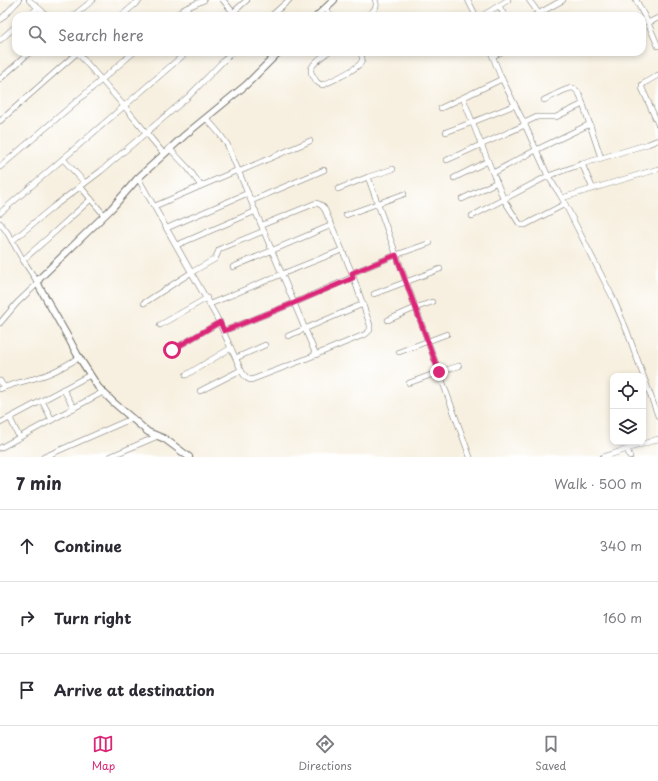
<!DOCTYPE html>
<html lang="en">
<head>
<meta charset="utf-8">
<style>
	:root { --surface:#fff; --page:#f7f7f7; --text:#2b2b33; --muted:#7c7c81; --line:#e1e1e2; --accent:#db2777 }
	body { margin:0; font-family:"Playpen Sans",sans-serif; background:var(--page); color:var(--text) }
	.controls { position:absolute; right:12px; bottom:12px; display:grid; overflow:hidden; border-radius:8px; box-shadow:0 2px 6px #0003 }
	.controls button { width:36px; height:36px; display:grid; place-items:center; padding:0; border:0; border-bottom:1px solid var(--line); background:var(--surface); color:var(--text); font:20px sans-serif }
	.stop { position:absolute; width:12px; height:12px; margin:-9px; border:3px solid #db2777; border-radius:50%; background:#fff }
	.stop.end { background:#db2777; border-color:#fff; box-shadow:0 1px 4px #0008 }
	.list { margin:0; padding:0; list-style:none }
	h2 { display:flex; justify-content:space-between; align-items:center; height:52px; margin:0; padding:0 16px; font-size:17px }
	h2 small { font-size:13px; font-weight:400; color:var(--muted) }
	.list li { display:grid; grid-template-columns:26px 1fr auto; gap:12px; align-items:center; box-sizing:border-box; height:72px; padding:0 16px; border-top:1px solid var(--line) }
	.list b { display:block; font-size:15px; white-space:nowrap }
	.list em { font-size:13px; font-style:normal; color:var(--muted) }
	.icon { flex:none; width:22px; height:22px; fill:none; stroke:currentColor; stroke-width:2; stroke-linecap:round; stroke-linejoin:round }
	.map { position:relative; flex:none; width:658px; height:457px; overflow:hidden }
	.search { position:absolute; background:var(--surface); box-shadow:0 2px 6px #0003; left:12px; right:12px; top:12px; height:44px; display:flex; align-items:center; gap:10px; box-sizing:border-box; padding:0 14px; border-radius:12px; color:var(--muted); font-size:15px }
	.sheet { height:268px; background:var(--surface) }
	nav { display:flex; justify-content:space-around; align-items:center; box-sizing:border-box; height:56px; border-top:1px solid var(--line); background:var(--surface); font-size:11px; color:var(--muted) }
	nav a { display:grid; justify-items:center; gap:2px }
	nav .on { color:var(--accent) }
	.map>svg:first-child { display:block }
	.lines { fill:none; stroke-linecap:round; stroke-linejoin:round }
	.minor-casing { stroke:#72706a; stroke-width:6 }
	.tertiary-casing { stroke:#72706a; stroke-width:8 }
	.minor { stroke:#fff; stroke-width:5 }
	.tertiary { stroke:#fff; stroke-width:6 }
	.route { stroke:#db2777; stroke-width:5 }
</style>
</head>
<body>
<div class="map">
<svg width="658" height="457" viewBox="0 0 658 457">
	<rect width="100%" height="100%" fill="#fff"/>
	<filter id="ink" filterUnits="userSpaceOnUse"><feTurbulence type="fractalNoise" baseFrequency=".025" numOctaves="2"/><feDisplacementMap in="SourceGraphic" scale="8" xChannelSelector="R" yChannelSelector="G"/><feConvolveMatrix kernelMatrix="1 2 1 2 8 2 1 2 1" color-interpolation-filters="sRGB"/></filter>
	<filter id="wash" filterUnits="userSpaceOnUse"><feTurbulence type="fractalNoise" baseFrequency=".012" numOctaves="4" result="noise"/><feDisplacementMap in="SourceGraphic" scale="16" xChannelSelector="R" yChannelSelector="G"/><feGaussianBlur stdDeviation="0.9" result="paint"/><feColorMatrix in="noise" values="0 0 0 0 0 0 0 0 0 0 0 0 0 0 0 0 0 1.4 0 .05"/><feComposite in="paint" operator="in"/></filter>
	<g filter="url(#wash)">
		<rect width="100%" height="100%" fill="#f7f0e0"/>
	</g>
	<g filter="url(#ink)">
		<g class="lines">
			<!-- minor casing -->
			<g class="minor-casing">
				<g id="minor">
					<polyline points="29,0 42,11 46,16"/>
					<polyline points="223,0 236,16"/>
					<polyline points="468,0 476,16"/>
					<polyline points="529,0 540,15"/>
					<polyline points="636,0 648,23 658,46"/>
					<polyline points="499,6 505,16"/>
					<polyline points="325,8 331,16"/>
					<polyline points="28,16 38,8"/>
					<polyline points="73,16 93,0"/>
					<polyline points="121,16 140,0"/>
					<polyline points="175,16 184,9 204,0"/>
					<polyline points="229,16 247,0"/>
					<polyline points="271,16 289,0"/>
					<path d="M368,16C373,11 379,7 375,0"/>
					<polyline points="482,16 508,0"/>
					<polyline points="534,16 563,0"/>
					<polyline points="0,20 6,14 19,0"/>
					<polyline points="648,23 658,18"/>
					<polyline points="0,40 16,26"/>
					<polyline points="77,52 124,106 164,154"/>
					<polyline points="269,52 274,57"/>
					<path d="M328,52C323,56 310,65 311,71C311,73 313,76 314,77C316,82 318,84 323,85C331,81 359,69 362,61C363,58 361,54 359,52"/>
					<polyline points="491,52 500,75 525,125 548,176 562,198 613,298 627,331 658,416"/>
					<polyline points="493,56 502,52"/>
					<polyline points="658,75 646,82 642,85 642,88 658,124"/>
					<polyline points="0,79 30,52"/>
					<polyline points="463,98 481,144 504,200 519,223 522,225 525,225 565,204"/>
					<path d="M544,100C549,98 568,87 573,88C576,89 578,93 580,95L601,158"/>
					<polyline points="441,108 502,79"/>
					<polyline points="206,118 219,133 227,144 316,355"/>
					<polyline points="0,121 78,52"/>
					<polyline points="524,123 537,117 556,117 583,104"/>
					<polyline points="446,132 473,122 515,105"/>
					<polyline points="170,149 188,168 201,186"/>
					<polyline points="63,159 85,183"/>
					<polyline points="447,160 525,125"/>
					<polyline points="582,164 593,189"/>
					<polyline points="0,167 134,52"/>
					<polyline points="238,172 310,141"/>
					<polyline points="493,173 536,150 590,124"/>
					<polyline points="368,177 470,457"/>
					<path d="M138,178L216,316L242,372C245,376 246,379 251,380L303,360L366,334L370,330V325L352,273L325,210C323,206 320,204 316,203L262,225"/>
					<polyline points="454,178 488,161"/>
					<polyline points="80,186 104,215"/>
					<polyline points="338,189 368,177 393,169"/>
					<polyline points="562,198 658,169"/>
					<polyline points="462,199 497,182"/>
					<polyline points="251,201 324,170"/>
					<polyline points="155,206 238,170"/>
					<polyline points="0,213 187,52"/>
					<polyline points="346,215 404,194"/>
					<polyline points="472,216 548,176 582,164 648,144 658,140"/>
					<polyline points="0,223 7,232 23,260 38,283 17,303 0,323"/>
					<polyline points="167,228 248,193"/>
					<polyline points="12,241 53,207 101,171 188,97 232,52"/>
					<polyline points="177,245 256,211"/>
					<polyline points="23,260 48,238 91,199"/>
					<polyline points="233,267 332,225"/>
					<polyline points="352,273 396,255 430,243"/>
					<polyline points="374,294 440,269"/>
					<polyline points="144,303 192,272 215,259 219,250 222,248 264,231"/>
					<polyline points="210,304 282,274 342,250"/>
					<polyline points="388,320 415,308 432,302"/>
					<polyline points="160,325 207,298"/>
					<polyline points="224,331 294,303 353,277"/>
					<polyline points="288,336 363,304"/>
					<polyline points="172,350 220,322"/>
					<polyline points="399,352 447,334"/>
					<polyline points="236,358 265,345"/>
					<polyline points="186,375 231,348"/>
					<polyline points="0,381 4,387"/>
					<polyline points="409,383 439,372 459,366"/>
					<path d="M0,389C16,382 33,380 48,374C59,370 69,363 79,358"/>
					<polyline points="63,389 74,408"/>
					<polyline points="200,391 241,370"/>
					<polyline points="42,401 52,420"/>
					<polyline points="10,418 19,437"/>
					<polyline points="0,423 90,375"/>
					<polyline points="0,448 103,392"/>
					<polyline points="627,449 630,457"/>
					<polyline points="44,457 133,418"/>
					<polyline points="109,457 158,436"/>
					<polyline points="603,457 658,439"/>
				</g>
			</g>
			<!-- tertiary casing -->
			<g class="tertiary-casing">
				<g id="tertiary">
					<polyline points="317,16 334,0"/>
					<polyline points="189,457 165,439 148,432 113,402 98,387 77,354 69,339 40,288 38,283 39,279 42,276 111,209 138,178 185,135 246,85 279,52"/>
				</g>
			</g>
			<!-- minor -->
			<use href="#minor" class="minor"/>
			<!-- tertiary -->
			<use href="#tertiary" class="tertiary"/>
		</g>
	</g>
	<g class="lines" filter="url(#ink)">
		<!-- route -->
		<polyline class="route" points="172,350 220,322 224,331 294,303 353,278 352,273 396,255 439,372"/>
	</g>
</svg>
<div class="controls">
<button><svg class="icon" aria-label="locate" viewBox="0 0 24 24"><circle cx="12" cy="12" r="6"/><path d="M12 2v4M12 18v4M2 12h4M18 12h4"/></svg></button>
<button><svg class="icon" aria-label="layers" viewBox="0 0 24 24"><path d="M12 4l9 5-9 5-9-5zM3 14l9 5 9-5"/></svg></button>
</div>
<div class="stop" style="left:172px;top:350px"></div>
<div class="stop end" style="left:439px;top:372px"></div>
<div class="search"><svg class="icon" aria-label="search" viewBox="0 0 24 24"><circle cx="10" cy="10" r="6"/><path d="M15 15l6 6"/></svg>Search here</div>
</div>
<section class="sheet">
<h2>7 min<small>Walk · 500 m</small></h2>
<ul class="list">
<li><svg class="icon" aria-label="ahead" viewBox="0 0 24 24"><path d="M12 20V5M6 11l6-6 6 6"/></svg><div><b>Continue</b></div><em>340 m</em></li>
<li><svg class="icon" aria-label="right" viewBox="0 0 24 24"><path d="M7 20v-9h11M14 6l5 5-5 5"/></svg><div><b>Turn right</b></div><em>160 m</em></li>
<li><svg class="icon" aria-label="arrive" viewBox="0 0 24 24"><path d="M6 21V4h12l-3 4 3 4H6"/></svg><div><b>Arrive at destination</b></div></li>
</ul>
</section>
<nav>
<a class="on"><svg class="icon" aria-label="map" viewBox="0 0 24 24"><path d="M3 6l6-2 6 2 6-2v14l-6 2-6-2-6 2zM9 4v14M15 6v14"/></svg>Map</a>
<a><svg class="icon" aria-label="directions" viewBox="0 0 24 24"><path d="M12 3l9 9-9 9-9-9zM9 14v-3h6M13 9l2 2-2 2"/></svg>Directions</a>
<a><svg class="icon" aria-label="saved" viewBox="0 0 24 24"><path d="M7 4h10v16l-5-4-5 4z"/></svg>Saved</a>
</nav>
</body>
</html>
